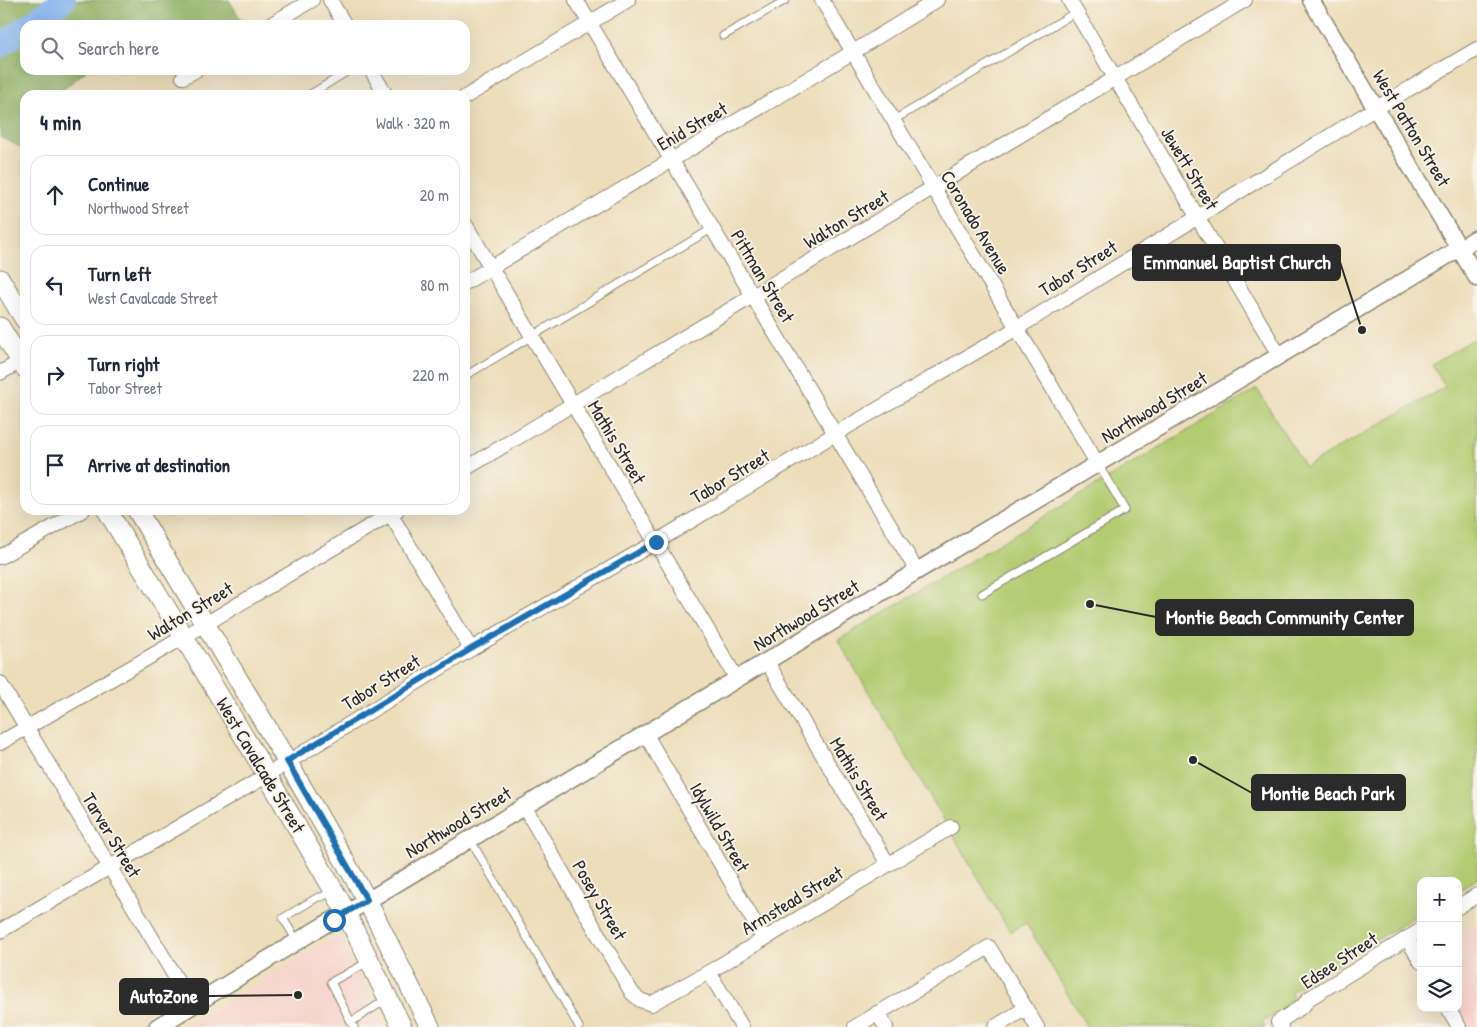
<!DOCTYPE html>
<html lang="en">
<head>
<meta charset="utf-8">
<style>
	:root { --surface:#fff; --page:#f6f6f7; --text:#1f2937; --muted:#747a83; --line:#e0e1e3 }
	body { margin:0; font-family:"Patrick Hand",sans-serif; background:var(--page); color:var(--text) }
	.controls { position:absolute; right:15px; bottom:15px; display:grid; overflow:hidden; border-radius:10px; box-shadow:0 5px 20px #0002 }
	.controls button { width:45px; height:45px; display:grid; place-items:center; padding:0; border:0; border-bottom:1px solid var(--line); background:var(--surface); color:var(--text); font:25px sans-serif }
	.stop { position:absolute; width:15px; height:15px; margin:-11px; border:4px solid #1f6fb2; border-radius:50%; background:#fff }
	.stop.end { background:#1f6fb2; border-color:#fff; box-shadow:0 1px 5px #0008 }
	.list { margin:0; padding:0; list-style:none }
	h2 { display:flex; justify-content:space-between; align-items:center; height:65px; margin:0; padding:0 20px; font-size:21px }
	h2 small { font-size:16px; font-weight:400; color:var(--muted) }
	.list li { display:grid; grid-template-columns:32px 1fr auto; gap:15px; align-items:center; box-sizing:border-box; height:80px; margin:0 10px 10px; padding:0 10px; border:1px solid var(--line); border-radius:15px }
	.list b { display:block; font-size:19px; white-space:nowrap }
	.list p { margin:0; font-size:16px; white-space:nowrap; color:var(--muted) }
	.list em { font-size:16px; font-style:normal; color:var(--muted) }
	.icon { flex:none; width:28px; height:28px; fill:none; stroke:currentColor; stroke-width:2; stroke-linecap:round; stroke-linejoin:round }
	.map { position:relative; flex:none; width:1477px; height:1027px; overflow:hidden }
	.search { position:absolute; background:var(--surface); box-shadow:0 5px 20px #0002; left:20px; top:20px; width:450px; height:55px; display:flex; align-items:center; gap:12px; box-sizing:border-box; padding:0 18px; border-radius:15px; color:var(--muted); font-size:19px }
	.panel { position:absolute; background:var(--surface); box-shadow:0 5px 20px #0002; left:20px; top:90px; width:450px; height:425px; border-radius:15px }
	.map>svg:first-child { display:block }
	.built { fill:#f7d0ca }
	.green { fill:#b3cc72; stroke:#6f7c4e }
	.forest { fill:#8eb064; stroke:#5c6e48 }
	.lines { fill:none; stroke-linecap:round; stroke-linejoin:round }
	.river { stroke:#82b2ed; stroke-width:24 }
	.service-casing { stroke:#8c8472; stroke-width:9 }
	.minor-casing { stroke:#8c8472; stroke-width:16 }
	.tertiary-casing { stroke:#8c8472; stroke-width:19 }
	.secondary-casing { stroke:#8c8472; stroke-width:21 }
	.service { stroke:#fff; stroke-width:7 }
	.minor { stroke:#fff; stroke-width:14 }
	.tertiary { stroke:#fff; stroke-width:16 }
	.secondary { stroke:#fff; stroke-width:19 }
	.route { stroke:#1f6fb2; stroke-width:6 }
	.labels { text-anchor:middle; stroke-width:4; stroke-linejoin:round; paint-order:stroke }
	.street-label { font-size:19px; fill:#2b2b2b; stroke:#f7f3e8 }
	.leader { fill:none; stroke:#2b2b2b; stroke-width:2 }
	.callout-dot { fill:#2b2b2b; stroke:#f7f3e8; stroke-width:2 }
	.callout { fill:#2b2b2b; stroke:#2b2b2b; stroke-width:2 }
	.callout-label { font-size:20px; text-anchor:middle; font-weight:bold; fill:#fff }
</style>
</head>
<body>
<div class="map">
<svg width="1477" height="1027" viewBox="0 0 1477 1027">
	<rect width="100%" height="100%" fill="#f7f3e8"/>
	<filter id="ink" filterUnits="userSpaceOnUse"><feTurbulence type="fractalNoise" baseFrequency=".02" numOctaves="2"/><feDisplacementMap in="SourceGraphic" scale="10" xChannelSelector="R" yChannelSelector="G"/><feConvolveMatrix kernelMatrix="1 2 1 2 8 2 1 2 1" color-interpolation-filters="sRGB"/></filter>
	<filter id="wash" filterUnits="userSpaceOnUse"><feTurbulence type="fractalNoise" baseFrequency=".0096" numOctaves="4" result="noise"/><feDisplacementMap in="SourceGraphic" scale="20" xChannelSelector="R" yChannelSelector="G"/><feGaussianBlur stdDeviation="1.12" result="paint"/><feColorMatrix in="noise" values="0 0 0 0 0 0 0 0 0 0 0 0 0 0 0 0 0 1.4 0 .05"/><feComposite in="paint" operator="in"/></filter>
	<g filter="url(#wash)">
		<rect width="100%" height="100%" fill="#ecdeba"/>
		<!-- built -->
		<g class="built">
			<polygon points="1477,925 1477,1027 1469,1027 1458,1008 1458,936"/>
			<polygon points="338,935 383,1027 185,1027"/>
		</g>
		<!-- green -->
		<polygon class="green" points="1477,337 1477,879 1458,891 1458,881 1421,881 1421,913 1290,992 1296,1002 1262,1022 1265,1027 1087,1027 1026,923 1010,932 838,640 1257,389 1305,467 1445,387 1432,364"/>
		<!-- forest -->
		<polygon class="forest" points="0,0 229,0 244,25 25,25 25,70 87,70 56,95 25,95 25,149 0,137"/>
		<g class="lines">
			<!-- river -->
			<g class="river">
				<polyline points="29,25 64,0"/>
				<polyline points="0,46 25,28"/>
			</g>
		</g>
	</g>
	<g filter="url(#ink)">
		<g class="lines">
			<!-- service casing -->
			<g class="service-casing">
				<g id="service">
					<polyline points="723,36 786,0"/>
					<polyline points="309,95 350,70"/>
					<polyline points="894,120 1076,12"/>
					<polyline points="465,376 713,228"/>
					<polyline points="982,594 1125,510 1098,464"/>
					<polyline points="470,839 579,1027"/>
					<polyline points="297,941 283,918 318,897 322,897 333,890"/>
					<polyline points="351,1022 331,982 370,961"/>
					<polyline points="354,1027 351,1022 387,999"/>
				</g>
			</g>
			<!-- minor casing -->
			<g class="minor-casing">
				<g id="minor">
					<polyline points="330,0 345,25"/>
					<polyline points="576,0 917,571"/>
					<polyline points="822,0 1097,463"/>
					<polyline points="1069,0 1279,355"/>
					<polyline points="270,25 312,0"/>
					<polyline points="371,70 386,95"/>
					<polyline points="183,77 196,70"/>
					<polyline points="465,97 628,0"/>
					<polyline points="465,224 737,679"/>
					<polyline points="465,283 853,52 937,0"/>
					<polyline points="0,373 25,359"/>
					<polyline points="465,469 1245,0"/>
					<polyline points="388,510 471,649"/>
					<polyline points="0,557 83,510"/>
					<polyline points="767,662 888,864"/>
					<polyline points="0,683 192,1005"/>
					<polyline points="645,733 764,939"/>
					<polyline points="0,743 165,648 397,510"/>
					<polyline points="524,806 632,993 640,1000 651,1004 709,972 951,827"/>
					<polyline points="1458,907 1477,895"/>
					<polyline points="0,931 254,783 471,649 656,542 835,434 1017,328 1356,120 1477,49"/>
					<polyline points="1407,938 1421,962"/>
					<polyline points="709,972 742,1027"/>
					<polyline points="1448,1008 1459,1027"/>
					<polyline points="877,1013 886,1027"/>
					<polyline points="855,1027 989,947 1037,1027"/>
					<polyline points="995,1027 1026,1008"/>
					<polyline points="1281,1027 1278,1022 1303,1006 1308,999 1421,930"/>
				</g>
			</g>
			<!-- tertiary casing -->
			<g class="tertiary-casing">
				<g id="tertiary">
					<polyline points="1311,0 1477,278"/>
					<polyline points="157,1027 324,925 347,913 917,571 1477,238"/>
				</g>
			</g>
			<!-- secondary casing -->
			<g class="secondary-casing">
				<g id="secondary">
					<polyline points="0,279 25,320"/>
					<polyline points="0,327 25,368"/>
					<polyline points="107,510 267,775 341,903 402,1027"/>
					<polyline points="137,510 287,761 367,900 430,1027"/>
				</g>
			</g>
			<!-- service -->
			<use href="#service" class="service"/>
			<!-- minor -->
			<use href="#minor" class="minor"/>
			<!-- tertiary -->
			<use href="#tertiary" class="tertiary"/>
			<!-- secondary -->
			<use href="#secondary" class="secondary"/>
		</g>
	</g>
	<g class="lines" filter="url(#ink)">
		<!-- route -->
		<polyline class="route" points="334,920 367,900 287,761 471,649 656,542"/>
	</g>
	<g class="labels">
		<!-- street labels -->
		<g class="street-label">
			<text transform="translate(692 126) rotate(-30)" y="7">Enid Street</text>
			<text transform="translate(1412 128) rotate(59)" y="7">West Patton Street</text>
			<text transform="translate(1190 168) rotate(59)" y="7">Jewett Street</text>
			<text transform="translate(846 219) rotate(-31)" y="7">Walton Street</text>
			<text transform="translate(976 222) rotate(59)" y="7">Coronado Avenue</text>
			<text transform="translate(1078 268) rotate(-32)" y="7">Tabor Street</text>
			<text transform="translate(763 276) rotate(59)" y="7">Pittman Street</text>
			<text transform="translate(1154 407) rotate(-31)" y="7">Northwood Street</text>
			<text transform="translate(617 442) rotate(59)" y="7">Mathis Street</text>
			<text transform="translate(730 476) rotate(-31)" y="7">Tabor Street</text>
			<text transform="translate(190 611) rotate(-31)" y="7">Walton Street</text>
			<text transform="translate(806 615) rotate(-31)" y="7">Northwood Street</text>
			<text transform="translate(381 682) rotate(-32)" y="7">Tabor Street</text>
			<text transform="translate(261 765) rotate(59)" y="7">West Cavalcade Street</text>
			<text transform="translate(859 779) rotate(59)" y="7">Mathis Street</text>
			<text transform="translate(458 822) rotate(-31)" y="7">Northwood Street</text>
			<text transform="translate(720 827) rotate(60)" y="7">Idylwild Street</text>
			<text transform="translate(112 835) rotate(59)" y="7">Tarver Street</text>
			<text transform="translate(600 900) rotate(60)" y="7">Posey Street</text>
			<text transform="translate(792 900) rotate(-31)" y="7">Armstead Street</text>
			<text transform="translate(1339 960) rotate(-33)" y="7">Edsee Street</text>
		</g>
	</g>
	<!-- callouts -->
	<path class="leader" d="M1362 330L1340 262M1090 604L1156 617M1193 760L1252 793M298 995L208 996"/>
	<g class="callout-dot">
		<circle cx="1362" cy="330" r="5"/>
		<circle cx="1090" cy="604" r="5"/>
		<circle cx="1193" cy="760" r="5"/>
		<circle cx="298" cy="995" r="5"/>
	</g>
	<g class="callout">
		<rect x="1133" y="245" width="207" height="35" rx="5"/>
		<rect x="1156" y="600" width="257" height="35" rx="5"/>
		<rect x="1252" y="775" width="153" height="35" rx="5"/>
		<rect x="120" y="979" width="88" height="35" rx="5"/>
	</g>
	<g class="callout-label">
		<text x="1237" y="269">Emmanuel Baptist Church</text>
		<text x="1285" y="624">Montie Beach Community Center</text>
		<text x="1328" y="800">Montie Beach Park</text>
		<text x="164" y="1003">AutoZone</text>
	</g>
</svg>
<div class="controls">
<button>+</button>
<button>−</button>
<button><svg class="icon" aria-label="layers" viewBox="0 0 24 24"><path d="M12 4l9 5-9 5-9-5zM3 14l9 5 9-5"/></svg></button>
</div>
<div class="stop" style="left:334px;top:920px"></div>
<div class="stop end" style="left:656px;top:542px"></div>
<div class="search"><svg class="icon" aria-label="search" viewBox="0 0 24 24"><circle cx="10" cy="10" r="6"/><path d="M15 15l6 6"/></svg>Search here</div>
<section class="panel">
<h2>4 min<small>Walk · 320 m</small></h2>
<ul class="list">
<li><svg class="icon" aria-label="ahead" viewBox="0 0 24 24"><path d="M12 20V5M6 11l6-6 6 6"/></svg><div><b>Continue</b><p>Northwood Street</p></div><em>20 m</em></li>
<li><svg class="icon" aria-label="left" viewBox="0 0 24 24"><path d="M17 20v-9H6M10 6l-5 5 5 5"/></svg><div><b>Turn left</b><p>West Cavalcade Street</p></div><em>80 m</em></li>
<li><svg class="icon" aria-label="right" viewBox="0 0 24 24"><path d="M7 20v-9h11M14 6l5 5-5 5"/></svg><div><b>Turn right</b><p>Tabor Street</p></div><em>220 m</em></li>
<li><svg class="icon" aria-label="arrive" viewBox="0 0 24 24"><path d="M6 21V4h12l-3 4 3 4H6"/></svg><div><b>Arrive at destination</b></div></li>
</ul>
</section>
</div>
</body>
</html>
